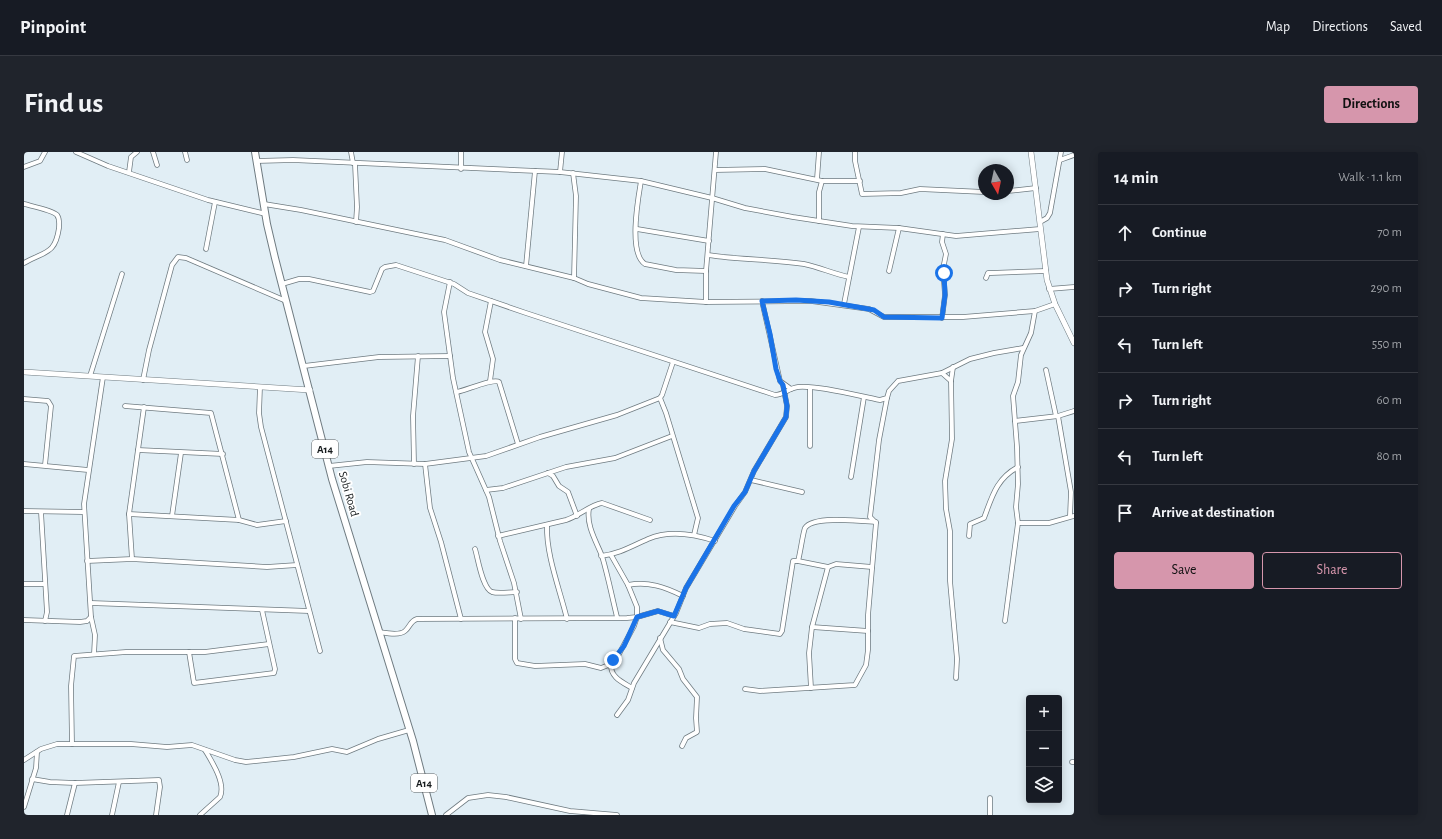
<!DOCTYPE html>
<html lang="en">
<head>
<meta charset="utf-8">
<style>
	:root { --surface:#171b24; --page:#20242c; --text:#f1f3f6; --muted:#9ea1a6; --line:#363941; --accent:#d696ac }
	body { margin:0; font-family:"Alegreya Sans",sans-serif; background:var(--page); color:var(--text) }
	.controls { position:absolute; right:12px; bottom:12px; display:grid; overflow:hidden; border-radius:4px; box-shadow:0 2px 10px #0003 }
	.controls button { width:36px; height:36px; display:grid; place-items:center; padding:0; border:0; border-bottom:1px solid var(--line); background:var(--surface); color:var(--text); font:20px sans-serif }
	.compass { position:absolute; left:954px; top:12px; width:36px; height:36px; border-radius:50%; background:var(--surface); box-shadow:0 2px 10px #0003; rotate:171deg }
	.stop { position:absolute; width:12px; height:12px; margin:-9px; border:3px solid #1a73e8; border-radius:50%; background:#fff }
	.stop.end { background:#1a73e8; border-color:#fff; box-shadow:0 1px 4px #0008 }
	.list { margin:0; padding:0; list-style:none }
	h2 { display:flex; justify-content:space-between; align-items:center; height:52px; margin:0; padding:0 16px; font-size:17px }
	h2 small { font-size:13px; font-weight:400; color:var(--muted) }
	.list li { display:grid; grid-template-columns:26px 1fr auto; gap:12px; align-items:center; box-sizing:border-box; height:56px; padding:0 16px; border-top:1px solid var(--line) }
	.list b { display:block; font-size:15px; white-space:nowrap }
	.list em { font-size:13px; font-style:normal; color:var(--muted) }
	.actions { display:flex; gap:8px; padding:12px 16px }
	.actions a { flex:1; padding:9px 0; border:1px solid var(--accent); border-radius:4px; text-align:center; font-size:14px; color:var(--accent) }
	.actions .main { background:var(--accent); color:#111 }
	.icon { flex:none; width:22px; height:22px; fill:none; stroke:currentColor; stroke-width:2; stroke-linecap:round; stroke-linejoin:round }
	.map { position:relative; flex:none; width:1050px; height:663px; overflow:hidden; border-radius:4px }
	header { display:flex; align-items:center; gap:24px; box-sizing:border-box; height:56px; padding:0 20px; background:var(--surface); border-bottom:1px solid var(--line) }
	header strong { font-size:19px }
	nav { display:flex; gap:22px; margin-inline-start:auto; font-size:14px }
	.intro { display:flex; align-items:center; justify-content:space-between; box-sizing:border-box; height:96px; padding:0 24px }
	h1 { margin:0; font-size:28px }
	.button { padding:10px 18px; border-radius:4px; background:var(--accent); color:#111; font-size:14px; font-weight:700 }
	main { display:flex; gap:24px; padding:0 24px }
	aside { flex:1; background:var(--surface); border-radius:4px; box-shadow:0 2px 10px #0003 }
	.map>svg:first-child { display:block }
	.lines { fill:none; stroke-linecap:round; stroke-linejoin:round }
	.minor-casing { stroke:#6f7b81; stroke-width:5.5 }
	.tertiary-casing { stroke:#6f7b81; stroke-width:6 }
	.trunk-casing { stroke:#6f7b81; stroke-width:8 }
	.minor { stroke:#fff; stroke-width:4 }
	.tertiary { stroke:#fff; stroke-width:5 }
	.trunk { stroke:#fff; stroke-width:6 }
	.route { stroke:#1a73e8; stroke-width:5 }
	.labels { text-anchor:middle; stroke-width:4; stroke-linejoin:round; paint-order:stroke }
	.shield { fill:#fff; stroke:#5b5f60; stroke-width:1 }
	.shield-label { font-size:11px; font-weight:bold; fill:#151a1c }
	.street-label { font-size:12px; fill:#151a1c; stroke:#fff }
</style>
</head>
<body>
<header>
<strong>Pinpoint</strong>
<nav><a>Map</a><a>Directions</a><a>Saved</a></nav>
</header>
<div class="intro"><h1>Find us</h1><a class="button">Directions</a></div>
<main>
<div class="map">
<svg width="1050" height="663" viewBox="0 0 1050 663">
	<rect width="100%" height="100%" fill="#e1eef5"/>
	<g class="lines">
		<!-- minor casing -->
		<g class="minor-casing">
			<g id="minor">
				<polyline points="52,0 84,14 184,48 242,62"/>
				<polyline points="129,0 133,13"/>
				<polyline points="161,0 163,8"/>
				<polyline points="327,0 329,11"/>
				<polyline points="437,0 437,17"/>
				<polyline points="831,0 831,9 838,42 877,41 896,37 960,40"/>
				<polyline points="1036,8 1050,3"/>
				<polyline points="232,9 269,8 536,20 617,29 688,46 721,56 769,65 828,74 875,76 932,84 1016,77"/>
				<polyline points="331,12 333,55 332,70"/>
				<polyline points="0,15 16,9 21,0"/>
				<polyline points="691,18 741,17 798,29 836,29"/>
				<polyline points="105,20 107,5 113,0"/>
				<polyline points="536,20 538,0"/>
				<polyline points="549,21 552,44 550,126"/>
				<polyline points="793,27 795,0"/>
				<path d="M617,29C614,47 604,101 621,112L652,118L682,119"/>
				<polyline points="984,39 1012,36"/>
				<path d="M0,52C7,54 28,58 33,63C36,67 35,72 35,76C31,103 21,99 0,111"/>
				<polyline points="240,52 277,58 421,88 476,108 550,126 564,132 617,146 682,150 787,149 845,157 860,165 939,165 1011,159"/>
				<polyline points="795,69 795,40 798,29"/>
				<polyline points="1016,70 1023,66 1026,61 1037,0"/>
				<polyline points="613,77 685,89"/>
				<polyline points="182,97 191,50"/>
				<path d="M684,103C716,108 748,107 780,112C795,115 810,122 825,125"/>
				<polyline points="502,114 511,19"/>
				<polyline points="865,119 875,76"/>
				<polyline points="962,126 964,121 967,121 1022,119"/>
				<polyline points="426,130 420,160 429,226 445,300 465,345 476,389 490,431 497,467"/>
				<path d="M258,132L275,127H285L346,140L349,139L358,117L361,115L372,113L430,132L444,141L502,161L751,243C759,243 765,236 774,235C794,233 835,244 856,248L863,246L865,239L874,229L918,221L946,207L970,201L999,196"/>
				<polyline points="1025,137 1050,135"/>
				<polyline points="738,149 756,229 767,237"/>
				<polyline points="682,150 682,119 692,0"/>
				<polyline points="820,152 835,75"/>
				<polyline points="918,166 921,143 919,117 922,102 918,90 919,82"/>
				<polyline points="280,214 355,205 426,204"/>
				<polyline points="929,215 927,229 928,287 921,329 922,357 926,379 926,429 933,507 932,526"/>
				<polyline points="1022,218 1032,264"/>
				<polyline points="918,221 927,229"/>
				<polyline points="66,224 98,122"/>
				<polyline points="119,228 125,198 148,113 154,105 162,106 262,149"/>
				<polyline points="466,229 469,207 461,180 467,149"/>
				<polyline points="236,235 235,261 237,275 296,499"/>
				<path d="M433,240C443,238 470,226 475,230L494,292"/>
				<polyline points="636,246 642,261 674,366 670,383"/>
				<polyline points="0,247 24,249 27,254 21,313"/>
				<polyline points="101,254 187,261 215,368"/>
				<polyline points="1034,264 1047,340 1046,364"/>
				<polyline points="991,269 1034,264 1050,259"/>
				<polyline points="786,294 786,236"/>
				<polyline points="114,298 199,302"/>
				<polyline points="0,312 64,318"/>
				<polyline points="390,312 389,264 394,204"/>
				<polyline points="401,312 406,356 417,390 437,467"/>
				<polyline points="305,314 343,310 401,312 462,304 516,285 593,263 636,246 638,243 649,210"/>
				<polyline points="524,321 529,324 535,334 544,340 553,364"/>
				<polyline points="827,325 840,245"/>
				<polyline points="727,328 778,340"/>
				<polyline points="462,338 479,336 542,315 591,306 648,284"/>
				<path d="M565,357C562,373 572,389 578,404C584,424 588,445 593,465"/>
				<polyline points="0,359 59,360"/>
				<polyline points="17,360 23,460 21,469"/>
				<polyline points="105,362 215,368 233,373 262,369"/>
				<polyline points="148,364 157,301"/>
				<polyline points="994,371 1025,371 1050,364"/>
				<path d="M523,374C522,403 536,438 543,467"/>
				<path d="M474,384L542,368C555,364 566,353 578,351L626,368"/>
				<path d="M945,384L946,372L960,366C968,345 972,327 994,315"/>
				<path d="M451,397C454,406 458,436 468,440C475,442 485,440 493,440"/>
				<path d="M577,404C595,402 608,394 624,387C645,378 670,382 691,389"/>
				<polyline points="108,407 105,362 120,255"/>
				<polyline points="63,409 108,407 243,415 273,413"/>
				<polyline points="774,409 804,415"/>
				<polyline points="0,432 20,432"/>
				<path d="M604,433C624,429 641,435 659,444"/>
				<polyline points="67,451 285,459"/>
				<polyline points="67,465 71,483 70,502"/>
				<polyline points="491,466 491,507 493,511 511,514 561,512 577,516 587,512 595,502 610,474 613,465 613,455 604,433 587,403"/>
				<polyline points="0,468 56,470 63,469 67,465 60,352 79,225"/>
				<polyline points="981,469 994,371 992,355 994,332 993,295 989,244 994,230 997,203 1007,181 1011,159 1031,152"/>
				<path d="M646,470L675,476L686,472L703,471L720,477L756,482L758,479L769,409H774C776,403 779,380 781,376C789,363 838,369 852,370"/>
				<polyline points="788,475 844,479"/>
				<path d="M355,480C362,481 375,484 381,479C386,475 386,469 393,467L603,466L613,465L634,459L650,464"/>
				<polyline points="636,486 639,498 655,517 659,527 673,545 672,566 673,580 662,586 658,594"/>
				<polyline points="165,500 170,531 250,521 251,517 238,458"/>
				<path d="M587,512C586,525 598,530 608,536"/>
				<polyline points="787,536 785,501 788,475 804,415 812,412 848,415"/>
				<polyline points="721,537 736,539 831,533 842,513 844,498 844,463 852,371 846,365 855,288 863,246"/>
				<polyline points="593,563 604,548 610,531 652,461 662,436 711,354 721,340 730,319 762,265 763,254 759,233"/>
				<polyline points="48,592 47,534 50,504 102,500 181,500 245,492"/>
				<polyline points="0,608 17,597 33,592 107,592 143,595 168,593 211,608 222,610 270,605 308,597 323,600 354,587 385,578"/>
				<polyline points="1048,610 1050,610"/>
				<polyline points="8,627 26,630 51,631 135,628 136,635 132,663"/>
				<polyline points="966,646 966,663"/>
				<polyline points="0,655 12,616 13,600"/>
				<polyline points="43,663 51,631"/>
				<polyline points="88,663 95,630"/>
				<path d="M176,663L196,645C202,631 188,610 181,598"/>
				<polyline points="422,663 444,646 464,643 482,645 546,659 593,663"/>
			</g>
		</g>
		<!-- tertiary casing -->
		<g class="tertiary-casing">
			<g id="tertiary">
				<polyline points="1007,0 1023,128 1031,152 1050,191"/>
				<polyline points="0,220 286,238"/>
			</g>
		</g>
		<!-- trunk casing -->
		<g class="trunk-casing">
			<polyline id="trunk" points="231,0 243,72 251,106 308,327 389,589 408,663"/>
		</g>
		<!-- minor -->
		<use href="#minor" class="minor"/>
		<!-- tertiary -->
		<use href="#tertiary" class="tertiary"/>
		<!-- trunk -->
		<use href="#trunk" class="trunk"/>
	</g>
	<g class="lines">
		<!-- route -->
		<polyline class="route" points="589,508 600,494 613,465 634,459 650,464 662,436 710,354 721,340 730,319 762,265 763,254 759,233 756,229 752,217 746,182 738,149 772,148 805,150 850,158 860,165 918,166 921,143 920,121"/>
	</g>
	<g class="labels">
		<!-- shield labels -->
		<g class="shield">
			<rect x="288" y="288" width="26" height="18" rx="3"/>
			<rect x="387" y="622" width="26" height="18" rx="3"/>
		</g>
		<g class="shield-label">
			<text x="301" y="301">A14</text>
			<text x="400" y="635">A14</text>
		</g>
		<!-- street labels -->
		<g class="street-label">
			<text transform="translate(325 342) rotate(74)" y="4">Sobi Road</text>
		</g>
	</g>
</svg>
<div class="controls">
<button>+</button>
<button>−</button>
<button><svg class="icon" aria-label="layers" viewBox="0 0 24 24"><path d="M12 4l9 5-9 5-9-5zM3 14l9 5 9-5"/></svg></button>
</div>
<svg class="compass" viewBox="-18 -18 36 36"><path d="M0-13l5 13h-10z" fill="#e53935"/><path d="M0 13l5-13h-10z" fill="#9ea1a6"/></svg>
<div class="stop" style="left:920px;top:121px"></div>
<div class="stop end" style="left:589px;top:508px"></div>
</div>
<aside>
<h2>14 min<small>Walk · 1.1 km</small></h2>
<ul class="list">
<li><svg class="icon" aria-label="ahead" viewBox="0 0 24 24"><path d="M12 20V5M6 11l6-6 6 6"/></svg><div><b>Continue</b></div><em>70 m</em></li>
<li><svg class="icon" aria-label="right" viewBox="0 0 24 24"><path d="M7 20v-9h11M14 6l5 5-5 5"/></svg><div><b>Turn right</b></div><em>290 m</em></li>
<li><svg class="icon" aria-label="left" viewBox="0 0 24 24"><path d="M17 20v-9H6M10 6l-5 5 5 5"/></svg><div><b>Turn left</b></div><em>550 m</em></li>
<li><svg class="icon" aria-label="right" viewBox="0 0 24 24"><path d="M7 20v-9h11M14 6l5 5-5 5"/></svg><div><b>Turn right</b></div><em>60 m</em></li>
<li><svg class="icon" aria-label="left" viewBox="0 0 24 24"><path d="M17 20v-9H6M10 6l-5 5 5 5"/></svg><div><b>Turn left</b></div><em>80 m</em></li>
<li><svg class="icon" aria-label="arrive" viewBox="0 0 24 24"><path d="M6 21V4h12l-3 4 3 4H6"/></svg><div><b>Arrive at destination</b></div></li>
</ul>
<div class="actions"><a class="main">Save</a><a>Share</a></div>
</aside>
</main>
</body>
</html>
